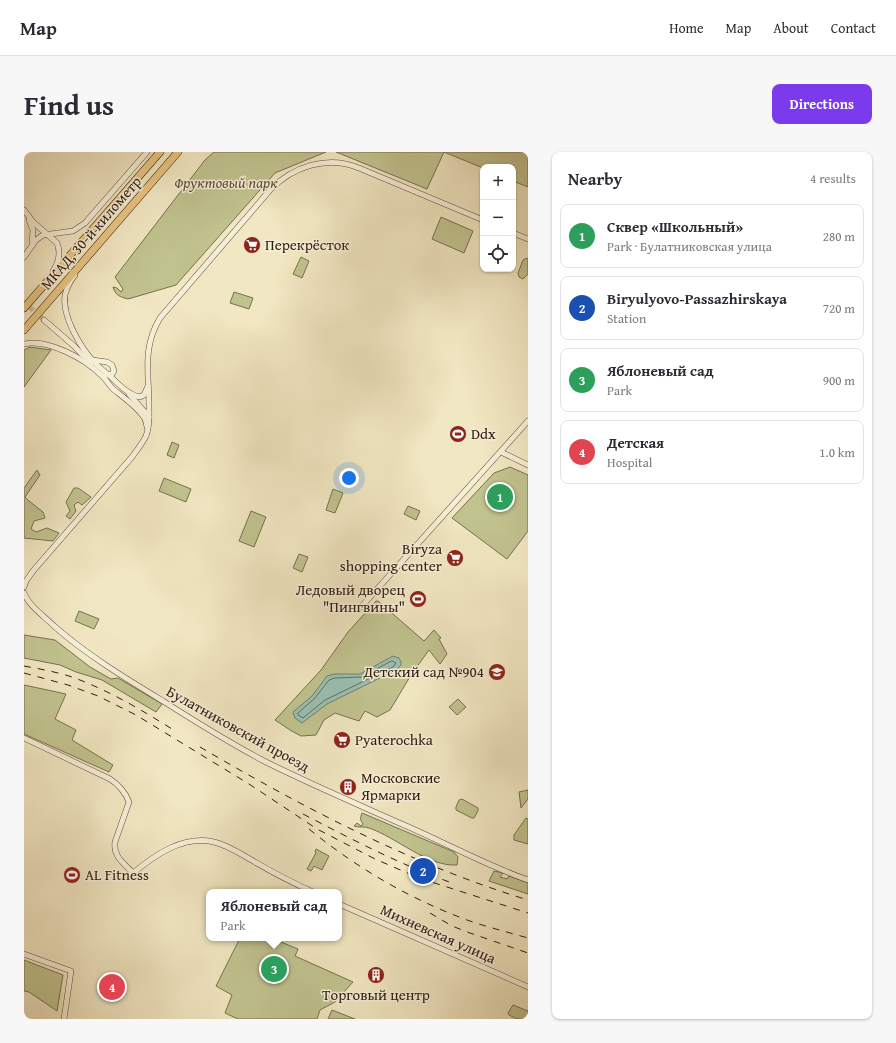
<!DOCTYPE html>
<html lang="en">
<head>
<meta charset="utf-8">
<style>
	:root { --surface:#fff; --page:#f7f7f7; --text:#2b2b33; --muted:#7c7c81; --line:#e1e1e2; --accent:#7c3aed }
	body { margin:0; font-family:"Gentium Book Plus",serif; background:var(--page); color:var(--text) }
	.controls { position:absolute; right:12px; top:12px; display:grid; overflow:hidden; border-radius:8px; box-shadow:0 1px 3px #0004 }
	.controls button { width:36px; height:36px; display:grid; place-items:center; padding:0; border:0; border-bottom:1px solid var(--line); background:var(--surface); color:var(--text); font:20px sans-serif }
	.you { position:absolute; left:325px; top:326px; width:14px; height:14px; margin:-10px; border:3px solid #fff; border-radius:50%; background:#1a73e8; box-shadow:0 0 0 6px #1a73e833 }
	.badge { display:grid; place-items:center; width:26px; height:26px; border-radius:50%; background:var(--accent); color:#fff; font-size:13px; font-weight:700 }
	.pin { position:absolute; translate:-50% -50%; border:2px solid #fff; box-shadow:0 1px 4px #0006 }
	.popup { position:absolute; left:182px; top:737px; width:136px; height:52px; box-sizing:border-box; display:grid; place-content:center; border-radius:8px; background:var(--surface); filter:drop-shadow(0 1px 3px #0005); font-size:13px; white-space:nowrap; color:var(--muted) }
	.popup b { font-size:15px; color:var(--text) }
	.popup::after { content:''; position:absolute; left:50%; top:100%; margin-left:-8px; border:8px solid transparent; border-top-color:var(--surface) }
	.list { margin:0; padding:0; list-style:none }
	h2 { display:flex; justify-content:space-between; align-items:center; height:52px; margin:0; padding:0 16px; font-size:17px }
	h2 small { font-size:13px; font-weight:400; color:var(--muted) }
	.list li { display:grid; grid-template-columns:26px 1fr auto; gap:12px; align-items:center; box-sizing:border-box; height:64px; margin:0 8px 8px; padding:0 8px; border:1px solid var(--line); border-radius:8px }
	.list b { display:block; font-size:15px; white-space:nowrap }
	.list p { margin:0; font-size:13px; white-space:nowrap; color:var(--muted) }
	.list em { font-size:13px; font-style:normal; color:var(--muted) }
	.icon { flex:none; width:22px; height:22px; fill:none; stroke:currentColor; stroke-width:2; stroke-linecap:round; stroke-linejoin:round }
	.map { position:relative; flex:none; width:504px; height:867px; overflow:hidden; border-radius:8px }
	header { display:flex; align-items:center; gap:24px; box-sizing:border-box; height:56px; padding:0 20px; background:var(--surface); border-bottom:1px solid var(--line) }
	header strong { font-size:19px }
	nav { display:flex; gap:22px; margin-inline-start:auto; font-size:14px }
	.intro { display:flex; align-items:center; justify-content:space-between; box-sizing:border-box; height:96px; padding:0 24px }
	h1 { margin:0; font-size:28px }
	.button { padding:10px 18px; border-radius:8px; background:var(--accent); color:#fff; font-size:14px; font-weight:700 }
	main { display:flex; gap:24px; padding:0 24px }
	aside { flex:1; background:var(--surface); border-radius:8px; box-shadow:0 1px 3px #0004 }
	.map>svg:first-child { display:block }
	.green { fill:#c1c38f; stroke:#787050 }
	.water { fill:#9bc0b2; stroke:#707e71 }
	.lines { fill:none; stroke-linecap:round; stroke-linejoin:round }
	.shore { stroke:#666e61; stroke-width:1 }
	.minor-tunnel { stroke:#cabe9e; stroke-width:5; stroke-dasharray:5 2.5; stroke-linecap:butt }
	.minor-casing { stroke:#604f3c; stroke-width:6 }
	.highway-casing { stroke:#301c10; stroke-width:8 }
	.minor { stroke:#f6efd7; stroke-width:5 }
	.highway { stroke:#e8c481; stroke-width:7 }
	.rail { stroke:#301c10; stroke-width:1; stroke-dasharray:7 7; stroke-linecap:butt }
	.labels { text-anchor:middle; stroke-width:3; stroke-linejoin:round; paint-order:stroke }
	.park-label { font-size:15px; font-style:italic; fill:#5c4e36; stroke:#f6efd7 }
	.street-label { font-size:15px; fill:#301c10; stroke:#f6efd7 }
	.poi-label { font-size:15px; fill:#301c10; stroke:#f6efd7; text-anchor:start }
</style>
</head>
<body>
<header>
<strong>Map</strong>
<nav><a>Home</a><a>Map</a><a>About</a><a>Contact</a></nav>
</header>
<div class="intro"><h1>Find us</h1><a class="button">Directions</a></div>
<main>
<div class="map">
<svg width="504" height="867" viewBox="0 0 504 867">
	<rect width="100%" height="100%" fill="#f1e7c2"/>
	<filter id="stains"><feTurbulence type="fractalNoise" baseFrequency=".005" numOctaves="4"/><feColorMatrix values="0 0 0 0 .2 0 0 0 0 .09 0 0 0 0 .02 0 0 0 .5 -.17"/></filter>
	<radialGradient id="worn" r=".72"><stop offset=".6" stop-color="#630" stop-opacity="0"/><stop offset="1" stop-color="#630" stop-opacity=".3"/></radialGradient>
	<!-- green -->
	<g class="green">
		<path d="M190,0H302L251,21L152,133L104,147C96,145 91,143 89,135L93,136L97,140L99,137L91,125L181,8Z"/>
		<polygon points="312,0 504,0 504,35 489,29 489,15 459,15 459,16 420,0 403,37"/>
		<polygon points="417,65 449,79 440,101 408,87"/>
		<polygon points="277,105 285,109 278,126 269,122"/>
		<polygon points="503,106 504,107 504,122 499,127 495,125 494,121 499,108"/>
		<polygon points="210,140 229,146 225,157 206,151"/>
		<polygon points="6,195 27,198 0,235 0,198"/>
		<polygon points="148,290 155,293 150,306 143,303"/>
		<polygon points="486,315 504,323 504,379 483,407 428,366 470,321"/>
		<polygon points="13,318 16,323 1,345 5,349 19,360 21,366 10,369 7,377 12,380 23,376 35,381 29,389 0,386 0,336"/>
		<polygon points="140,326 167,337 162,350 135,339"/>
		<polygon points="50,336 54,336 67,345 58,353 54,350 50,353 52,359 46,367 42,364 46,359 42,350"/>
		<polygon points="309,337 319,341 311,361 302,358"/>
		<polygon points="384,354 396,359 392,368 380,362"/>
		<polygon points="227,359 242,365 230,395 215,389"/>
		<polygon points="275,402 284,405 278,420 269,416"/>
		<polygon points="352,449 354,449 400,489 410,478 417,486 415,487 423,502 416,512 405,498 387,523 366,558 353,565 341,559 335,569 311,561 300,568 292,583 277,584 266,578 251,568 297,518 324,480"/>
		<polygon points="55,459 75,467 70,477 51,469"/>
		<polygon points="0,483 31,488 66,515 87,527 94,526 138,552 132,560 78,528 52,520 36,513 0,506"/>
		<polygon points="0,533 42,542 31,567 52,578 48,588 89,613 85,620 0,582"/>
		<polygon points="434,547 442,555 433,563 425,555"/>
		<polygon points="504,638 504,647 497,656 495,640"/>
		<polygon points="438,647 454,656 454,659 450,666 448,666 432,658 432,655 435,648"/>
		<path d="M338,661L430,700L434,705L433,713C404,715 372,685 345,676C340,674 335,676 330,674L333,671L337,674L339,672C336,668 336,666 338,661Z"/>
		<polygon points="502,666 504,667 504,692 490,688 490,683"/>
		<polygon points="292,697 305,704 298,718 290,714 287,719 283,717 292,701 291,700"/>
		<polygon points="470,719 479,721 476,725 483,727 485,724 504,731 504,742 465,729"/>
		<polygon points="216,786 247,786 274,797 271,804 329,830 311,850 296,858 293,867 214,867 201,861 208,843 192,834"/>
		<polygon points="0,808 39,823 33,859 5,840 0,839"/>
		<polygon points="489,853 504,859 504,867 493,867 485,863 484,861"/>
		<polygon points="308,858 331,867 304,867"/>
	</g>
	<!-- water -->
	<polygon class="water" points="369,504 375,506 377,510 377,513 372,518 303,552 278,571 271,566 269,560 288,544 303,524 310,522 336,522"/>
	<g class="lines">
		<!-- shore -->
		<polygon class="shore" points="368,509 372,511 369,515 301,548 279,566 274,563 274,561 291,546 305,528 311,526 337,525"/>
		<!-- minor-tunnel -->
		<polyline class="minor-tunnel" points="0,150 20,168"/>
		<!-- minor casing -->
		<g class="minor-casing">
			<g id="minor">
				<path d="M0,58L9,70L33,91C37,101 35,110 29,119"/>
				<polyline points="5,68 9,78 8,93"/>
				<polyline points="489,81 504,87"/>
				<polyline points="0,105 12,88 19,83 49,79 61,71 123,0"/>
				<path d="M51,123C46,129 43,135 41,143C38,165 57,197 72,212C76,216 81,220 86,224C94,232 105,243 116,245L120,243L124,234"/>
				<polyline points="20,168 50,194 67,212"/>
				<path d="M0,192C23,186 61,207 77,223C82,227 85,233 89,237C99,245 111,253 119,264C122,267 122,271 123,275"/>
				<polyline points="68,208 83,210 88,213 90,219 88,222 82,223"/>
				<polyline points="105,242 125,265"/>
				<polyline points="477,300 504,313"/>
				<path d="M0,435L2,429L9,419L108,305C113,298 118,292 122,284C126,274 125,264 125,254C125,221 118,196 136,166L246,38C269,14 304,3 335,16L459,68"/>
				<path d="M0,441C5,454 20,464 30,474C63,503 101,526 139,549C172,570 206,591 240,609C286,632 333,652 380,673C422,691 461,713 504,728"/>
				<polyline points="337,455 504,269"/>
				<path d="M0,586L86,627C94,632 102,641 105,650L91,690C89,705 100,711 109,721C131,703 159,683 190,690C204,693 218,703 231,710C250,721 269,731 289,740"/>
				<polyline points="315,752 504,835"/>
				<polyline points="0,802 47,819 40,867"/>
			</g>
		</g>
		<!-- highway casing -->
		<g class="highway-casing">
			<g id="highway">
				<polyline points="0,156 136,0"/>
				<polyline points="0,178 154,0"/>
			</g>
		</g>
		<!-- minor -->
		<use href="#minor" class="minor"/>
		<!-- highway -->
		<use href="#highway" class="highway"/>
		<!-- rail -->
		<g class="rail">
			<path d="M0,514C16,517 33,520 48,525C84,538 116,557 148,577"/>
			<polyline points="0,521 44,533 74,544 112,563 225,632 293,677 351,707 395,726 504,761"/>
			<path d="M176,595C280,656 389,713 504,748"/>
			<path d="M279,662C329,688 379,714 431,732"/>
			<path d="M285,677C333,716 384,746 443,768C463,775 483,780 504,786"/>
			<polyline points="406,761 428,774 446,781 504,801"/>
		</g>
	</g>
	<!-- icons -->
	<defs>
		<g id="supermarket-disc" transform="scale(0.9)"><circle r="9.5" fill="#8f2418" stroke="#f6efd7"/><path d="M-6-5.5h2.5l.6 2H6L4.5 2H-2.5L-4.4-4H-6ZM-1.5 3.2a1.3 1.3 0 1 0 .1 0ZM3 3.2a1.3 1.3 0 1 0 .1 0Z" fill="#fff"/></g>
		<g id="stadium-disc" transform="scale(0.9)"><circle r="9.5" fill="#8f2418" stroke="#f6efd7"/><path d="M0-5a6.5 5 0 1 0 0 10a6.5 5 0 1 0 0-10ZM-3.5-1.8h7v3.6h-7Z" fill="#fff"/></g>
		<g id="school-disc" transform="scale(0.9)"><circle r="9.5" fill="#8f2418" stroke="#f6efd7"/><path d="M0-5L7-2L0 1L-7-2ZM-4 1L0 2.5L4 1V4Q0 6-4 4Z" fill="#fff"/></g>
		<g id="building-disc" transform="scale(0.9)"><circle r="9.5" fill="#8f2418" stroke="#f6efd7"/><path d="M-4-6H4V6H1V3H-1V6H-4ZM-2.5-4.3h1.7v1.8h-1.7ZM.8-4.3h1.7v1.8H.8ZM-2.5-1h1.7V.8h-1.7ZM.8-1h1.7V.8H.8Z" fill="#fff"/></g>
	</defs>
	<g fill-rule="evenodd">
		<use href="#supermarket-disc" x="228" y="93"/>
		<use href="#stadium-disc" x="434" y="282"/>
		<use href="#supermarket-disc" x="431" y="406"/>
		<use href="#stadium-disc" x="394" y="447"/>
		<use href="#school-disc" x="473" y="520"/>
		<use href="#supermarket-disc" x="318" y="588"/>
		<use href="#building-disc" x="324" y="635"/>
		<use href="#stadium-disc" x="48" y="723"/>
		<use href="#building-disc" x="352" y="823"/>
	</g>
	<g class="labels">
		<!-- park labels -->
		<g class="park-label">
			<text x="202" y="36">Фруктовый парк</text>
		</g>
		<!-- street labels -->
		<g class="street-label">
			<text transform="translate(67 81) rotate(-49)" y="5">МКАД, 30-й километр</text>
			<text transform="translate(214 577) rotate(29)" y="5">Булатниковский проезд</text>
			<text transform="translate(414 782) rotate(24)" y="5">Михневская улица</text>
		</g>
		<!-- poi labels -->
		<g class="poi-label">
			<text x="241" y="98">Перекрёсток</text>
			<text x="447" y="287">Ddx</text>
			<text x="418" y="402" text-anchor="end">Biryza<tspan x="418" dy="17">shopping center</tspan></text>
			<text x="381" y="443" text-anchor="end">Ледовый дворец<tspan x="381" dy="17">"Пингвины"</tspan></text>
			<text x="460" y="525" text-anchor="end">Детский сад №904</text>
			<text x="331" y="593">Pyaterochka</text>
			<text x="337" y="631">Московские<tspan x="337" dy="17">Ярмарки</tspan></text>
			<text x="61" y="728">AL Fitness</text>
			<text x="352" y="848" text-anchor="middle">Торговый центр</text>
		</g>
	</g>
	<rect width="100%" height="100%" filter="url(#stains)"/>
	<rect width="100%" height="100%" fill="url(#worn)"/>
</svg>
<div class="controls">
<button>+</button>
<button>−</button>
<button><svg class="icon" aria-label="locate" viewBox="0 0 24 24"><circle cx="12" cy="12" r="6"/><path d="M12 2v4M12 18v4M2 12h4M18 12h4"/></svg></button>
</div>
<div class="you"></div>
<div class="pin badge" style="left:476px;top:345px;background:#2e9e5b">1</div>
<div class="pin badge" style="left:399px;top:719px;background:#1a4fb4">2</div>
<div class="pin badge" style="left:250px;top:817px;background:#2e9e5b">3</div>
<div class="popup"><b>Яблоневый сад</b>Park</div>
<div class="pin badge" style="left:88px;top:835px;background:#e0444e">4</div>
</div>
<aside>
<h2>Nearby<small>4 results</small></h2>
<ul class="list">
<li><span class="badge" style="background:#2e9e5b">1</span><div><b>Сквер «Школьный»</b><p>Park · Булатниковская улица</p></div><em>280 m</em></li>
<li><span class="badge" style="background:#1a4fb4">2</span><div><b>Biryulyovo-Passazhirskaya</b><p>Station</p></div><em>720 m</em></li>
<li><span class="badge" style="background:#2e9e5b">3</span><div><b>Яблоневый сад</b><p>Park</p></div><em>900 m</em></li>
<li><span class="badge" style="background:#e0444e">4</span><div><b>Детская</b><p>Hospital</p></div><em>1.0 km</em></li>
</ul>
</aside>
</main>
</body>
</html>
